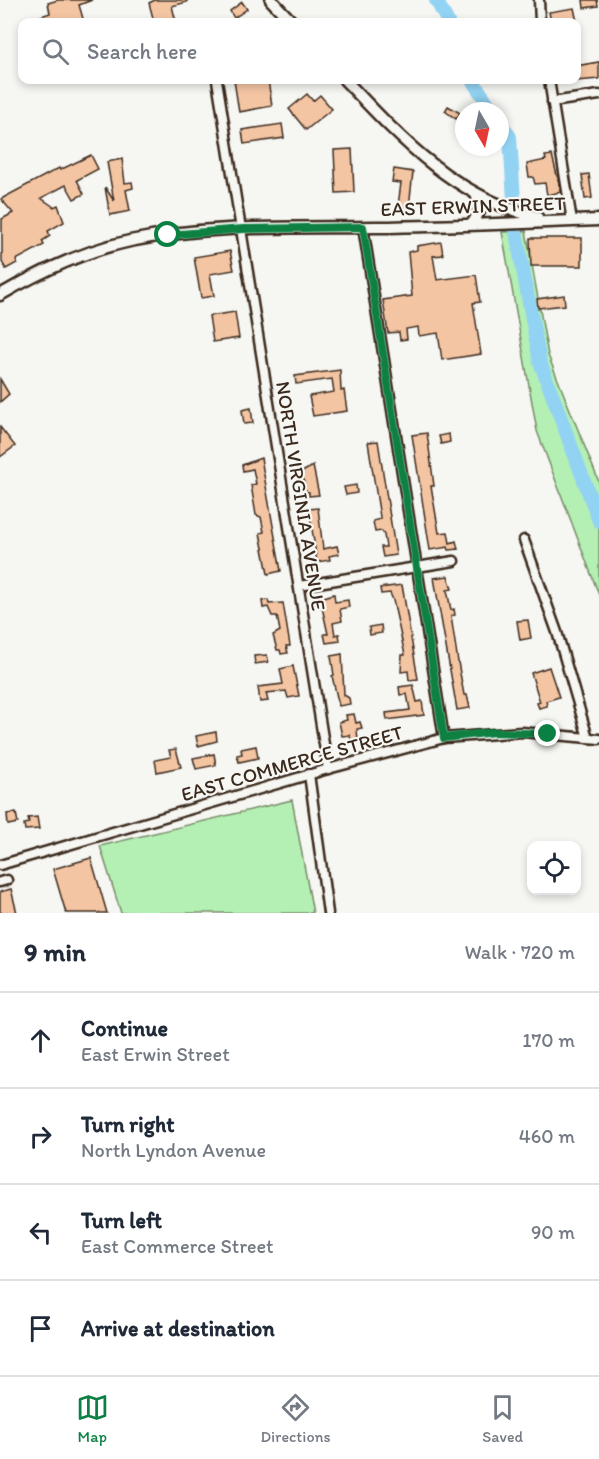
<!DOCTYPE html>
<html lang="en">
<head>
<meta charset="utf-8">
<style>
	:root { --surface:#fff; --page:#f6f6f7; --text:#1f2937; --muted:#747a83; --line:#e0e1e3; --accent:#0b8043 }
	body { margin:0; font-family:Itim,sans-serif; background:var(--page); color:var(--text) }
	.controls { position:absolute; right:18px; bottom:18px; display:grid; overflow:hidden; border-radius:12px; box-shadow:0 3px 9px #0003 }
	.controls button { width:54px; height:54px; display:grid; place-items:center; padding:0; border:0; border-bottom:2px solid var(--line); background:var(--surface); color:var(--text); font:30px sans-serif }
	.compass { position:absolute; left:455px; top:102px; width:54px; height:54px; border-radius:50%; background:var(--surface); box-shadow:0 3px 9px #0003; rotate:171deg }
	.stop { position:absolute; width:18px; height:18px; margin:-14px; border:4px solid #0b8043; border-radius:50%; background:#fff }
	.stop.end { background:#0b8043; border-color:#fff; box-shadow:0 2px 6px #0008 }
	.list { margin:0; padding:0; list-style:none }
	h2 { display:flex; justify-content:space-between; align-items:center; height:78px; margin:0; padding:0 24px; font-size:26px }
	h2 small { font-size:20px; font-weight:400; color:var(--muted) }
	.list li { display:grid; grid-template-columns:39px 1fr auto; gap:18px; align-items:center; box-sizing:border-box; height:96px; padding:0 24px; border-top:2px solid var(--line) }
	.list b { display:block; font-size:22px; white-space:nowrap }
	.list p { margin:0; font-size:20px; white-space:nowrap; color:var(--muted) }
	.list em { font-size:20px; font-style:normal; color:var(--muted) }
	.icon { flex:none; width:33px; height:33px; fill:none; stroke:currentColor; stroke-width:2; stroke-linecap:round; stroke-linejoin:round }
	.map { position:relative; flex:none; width:599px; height:913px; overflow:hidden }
	.search { position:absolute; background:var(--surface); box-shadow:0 3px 9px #0003; left:18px; right:18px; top:18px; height:66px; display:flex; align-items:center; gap:15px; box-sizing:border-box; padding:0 21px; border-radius:12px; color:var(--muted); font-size:22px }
	.sheet { height:462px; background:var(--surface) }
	nav { display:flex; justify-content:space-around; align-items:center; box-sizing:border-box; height:84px; border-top:2px solid var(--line); background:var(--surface); font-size:16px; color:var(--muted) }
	nav a { display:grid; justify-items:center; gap:3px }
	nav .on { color:var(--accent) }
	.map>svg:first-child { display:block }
	.green { fill:#b4efb4; stroke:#788c69; stroke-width:1.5 }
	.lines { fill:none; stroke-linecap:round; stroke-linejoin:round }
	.river { stroke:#92d3f3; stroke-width:14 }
	.building { fill:#f4c5a3; stroke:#3b2a1e; stroke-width:1.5 }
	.minor-casing { stroke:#3b2a1e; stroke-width:13 }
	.major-casing { stroke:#3b2a1e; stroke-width:15 }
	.minor { stroke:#f6f6f2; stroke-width:8 }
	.major { stroke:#f6f6f2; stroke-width:10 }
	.route { stroke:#0b8043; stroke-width:8 }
	.labels { text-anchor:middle; stroke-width:4.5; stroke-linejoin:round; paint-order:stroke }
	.street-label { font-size:20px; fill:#3b2a1e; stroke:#f6f6f2 }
</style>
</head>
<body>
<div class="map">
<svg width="599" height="913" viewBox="0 0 599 913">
	<rect width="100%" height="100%" fill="#f6f6f2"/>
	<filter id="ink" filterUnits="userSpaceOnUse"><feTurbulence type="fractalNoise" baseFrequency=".0167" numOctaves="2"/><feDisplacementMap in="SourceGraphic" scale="12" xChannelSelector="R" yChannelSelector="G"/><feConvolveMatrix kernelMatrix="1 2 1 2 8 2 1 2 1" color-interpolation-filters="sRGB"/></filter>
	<g filter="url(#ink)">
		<!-- green -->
		<g class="green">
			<polygon points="526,231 548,355 599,482 599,595 537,431 502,232"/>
			<polygon points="292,800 313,913 121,913 100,846"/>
		</g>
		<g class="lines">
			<!-- river -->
			<g class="river">
				<polyline points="436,0 448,22"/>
				<polyline points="472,80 493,111"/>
				<polyline points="500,122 510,137 514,200"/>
				<polyline points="516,232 540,362 599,521"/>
			</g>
		</g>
		<!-- building -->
		<g class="building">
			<polygon points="58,0 92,0 79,5 84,22 24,22 50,13 48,3"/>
			<polygon points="155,0 187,0 187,2 172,6 176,22 154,22 149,3"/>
			<polygon points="583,0 597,0 598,6 584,8"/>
			<polygon points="242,2 247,9 234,18 230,11"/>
			<polygon points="574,8 577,22 551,22 549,12"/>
			<polygon points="599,62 599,79 576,81 576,66"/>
			<polygon points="234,80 268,80 272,106 239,112"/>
			<polygon points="307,94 313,101 320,95 332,109 306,130 289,109"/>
			<polygon points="448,106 460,113 456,119 445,111"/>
			<polygon points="282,124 284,138 244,144 242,130"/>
			<polygon points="352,149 354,192 336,193 334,150"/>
			<polygon points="91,155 98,169 77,180 84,194 74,199 66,185 41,198 54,207 58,205 64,222 48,231 50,236 42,241 44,245 16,260 17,263 6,269 2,262 2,219 13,213 1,199 59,168 60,170"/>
			<polygon points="552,155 561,192 547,195 545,183 535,184 533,177 529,177 527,164 546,160 545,156"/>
			<polygon points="122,159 125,183 132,182 133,188 126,190 130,211 110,215 105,187 114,201 107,162"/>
			<polygon points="394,169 413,172 409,207 398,206 401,183 392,182"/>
			<polygon points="589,174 592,198 585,199 582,175"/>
			<polygon points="530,238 582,238 582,266 531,266"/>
			<polygon points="441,242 443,255 433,256 437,280 476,275 480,302 473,303 481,354 442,360 438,333 419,336 418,327 406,329 407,339 400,340 399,332 388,333 383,300 412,296 408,252 417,250 417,246"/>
			<polygon points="230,251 234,270 210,274 214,296 201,298 194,257"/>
			<polygon points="564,295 565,305 538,308 537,299"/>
			<polygon points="235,312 239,338 213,342 209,316"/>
			<polygon points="340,370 341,391 344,390 347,411 313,416 309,396 334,392 332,379 296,384 295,376"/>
			<polygon points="0,379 9,394 0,402"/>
			<polygon points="251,408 253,423 244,424 242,410"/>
			<polygon points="0,427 15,446 0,457"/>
			<polygon points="427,433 434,486 431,486 439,533 448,532 450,543 456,541 458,549 449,550 448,547 430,550 412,435"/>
			<polygon points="449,434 450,442 441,444 439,436"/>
			<polygon points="378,441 396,555 383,557 381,547 386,547 384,535 382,531 375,532 373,521 380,519 380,517 368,442"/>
			<polygon points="261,458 281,571 268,574 260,533 264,532 261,517 256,515 251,485 256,484 253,469 243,471 242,465"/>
			<polygon points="313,466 319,495 309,496 309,492 306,492 302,472"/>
			<polygon points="356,485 357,493 346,495 344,487"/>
			<polygon points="318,508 323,549 337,546 339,554 329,556 330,560 317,562 309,509"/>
			<polygon points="448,576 452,589 447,590 451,610 454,609 455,615 451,616 458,662 464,695 467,695 470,708 457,710 434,578"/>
			<polygon points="402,585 418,679 409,680 408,671 401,672 402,655 405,655 393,600 390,593 381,594 380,588"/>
			<polygon points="334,594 335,602 348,600 349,607 340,609 342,621 333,623 335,635 339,634 340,641 326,643 324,634 328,634 320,598"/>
			<polygon points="268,600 269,604 283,603 290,646 286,646 288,653 281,654 280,650 277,650 273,635 280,631 277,616 272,616 268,607 263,608 262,601"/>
			<polygon points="528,620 531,638 520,640 517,621"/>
			<polygon points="381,625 382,633 370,635 369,627"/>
			<polygon points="342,654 344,695 349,698 350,704 339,706 332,676 334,675 331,656"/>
			<polygon points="267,655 268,662 255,664 254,656"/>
			<polygon points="293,666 299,696 288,698 286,691 266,693 268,701 260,702 258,687 283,684 280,669"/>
			<polygon points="549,667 559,697 546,701 547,706 539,708 537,703 540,702 531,673"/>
			<polygon points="413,685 417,702 422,701 424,715 387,720 386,713 410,710 407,694 400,695 399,687"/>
			<polygon points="354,714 356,723 360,722 362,728 357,729 358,741 351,742 350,735 342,736 339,722 347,720 346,715"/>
			<polygon points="216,732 217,741 198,746 196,736"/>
			<polygon points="256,746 258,758 239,762 237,755 242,754 241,749"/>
			<polygon points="176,749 181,767 157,772 155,760 171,757 169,750"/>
			<polygon points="214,754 216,765 196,769 193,758"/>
			<polygon points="16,813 18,823 8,825 7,814"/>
			<polygon points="37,817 39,829 25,830 24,824 29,823 28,818"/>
			<polygon points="91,858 107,913 66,913 53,869"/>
			<polygon points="11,889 17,913 0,913 0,892"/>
		</g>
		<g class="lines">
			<!-- minor casing -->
			<g class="minor-casing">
				<g id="minor">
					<polyline points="539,0 540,22"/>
					<polyline points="278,22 286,16"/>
					<polyline points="217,80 328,769"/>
					<polyline points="549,80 572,221"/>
					<polyline points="552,102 599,95"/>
					<polyline points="363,227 444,738"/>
					<polyline points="524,540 557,632 588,738"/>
					<polyline points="299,586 454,561"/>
					<polyline points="309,774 328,913"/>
					<polyline points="0,865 328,769 444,738 522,732 599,739"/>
					<polyline points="0,882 7,880"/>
				</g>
			</g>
			<!-- major casing -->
			<g class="major-casing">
				<g id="major">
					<polyline points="271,0 292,22"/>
					<path d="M345,80C400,138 455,198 537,217"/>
					<polyline points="473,223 481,208 476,194"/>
					<path d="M0,295C41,271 84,251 130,241C210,224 294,228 376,227C450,226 525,223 599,220"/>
				</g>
			</g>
			<!-- minor -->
			<use href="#minor" class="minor"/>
			<!-- major -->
			<use href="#major" class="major"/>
		</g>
	</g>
	<g class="lines" filter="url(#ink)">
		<!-- route -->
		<polyline class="route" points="168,235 243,229 363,227 444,738 494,732 548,734"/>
	</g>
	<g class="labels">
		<!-- street labels -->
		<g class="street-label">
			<text transform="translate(473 206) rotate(-2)" y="7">EAST ERWIN STREET</text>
			<text transform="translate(301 496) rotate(81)" y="7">NORTH VIRGINIA AVENUE</text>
			<text transform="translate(292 763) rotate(-16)" y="7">EAST COMMERCE STREET</text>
		</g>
	</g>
</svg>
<div class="controls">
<button><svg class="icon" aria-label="locate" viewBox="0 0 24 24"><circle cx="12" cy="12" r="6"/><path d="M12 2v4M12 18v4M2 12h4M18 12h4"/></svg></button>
</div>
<svg class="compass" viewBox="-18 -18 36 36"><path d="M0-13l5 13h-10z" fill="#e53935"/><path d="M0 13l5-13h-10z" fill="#747a83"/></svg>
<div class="stop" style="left:168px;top:235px"></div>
<div class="stop end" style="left:548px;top:734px"></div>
<div class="search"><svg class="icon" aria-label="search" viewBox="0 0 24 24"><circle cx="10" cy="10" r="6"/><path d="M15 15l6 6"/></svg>Search here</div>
</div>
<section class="sheet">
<h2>9 min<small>Walk · 720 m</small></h2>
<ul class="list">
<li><svg class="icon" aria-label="ahead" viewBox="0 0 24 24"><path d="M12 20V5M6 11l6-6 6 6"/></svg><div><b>Continue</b><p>East Erwin Street</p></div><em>170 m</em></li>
<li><svg class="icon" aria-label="right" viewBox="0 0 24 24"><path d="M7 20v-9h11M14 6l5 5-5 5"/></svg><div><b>Turn right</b><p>North Lyndon Avenue</p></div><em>460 m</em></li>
<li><svg class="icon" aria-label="left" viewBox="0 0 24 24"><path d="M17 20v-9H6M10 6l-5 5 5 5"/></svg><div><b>Turn left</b><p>East Commerce Street</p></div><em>90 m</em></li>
<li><svg class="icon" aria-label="arrive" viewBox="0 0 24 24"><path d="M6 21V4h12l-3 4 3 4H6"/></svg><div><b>Arrive at destination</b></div></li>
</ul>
</section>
<nav>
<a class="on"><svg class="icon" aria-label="map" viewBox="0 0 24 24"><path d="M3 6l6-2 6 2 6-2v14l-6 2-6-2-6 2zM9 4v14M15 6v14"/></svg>Map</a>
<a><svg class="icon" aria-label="directions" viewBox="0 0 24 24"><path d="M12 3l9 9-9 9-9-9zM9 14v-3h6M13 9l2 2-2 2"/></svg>Directions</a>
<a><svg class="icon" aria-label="saved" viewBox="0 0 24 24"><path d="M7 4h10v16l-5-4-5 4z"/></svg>Saved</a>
</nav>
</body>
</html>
